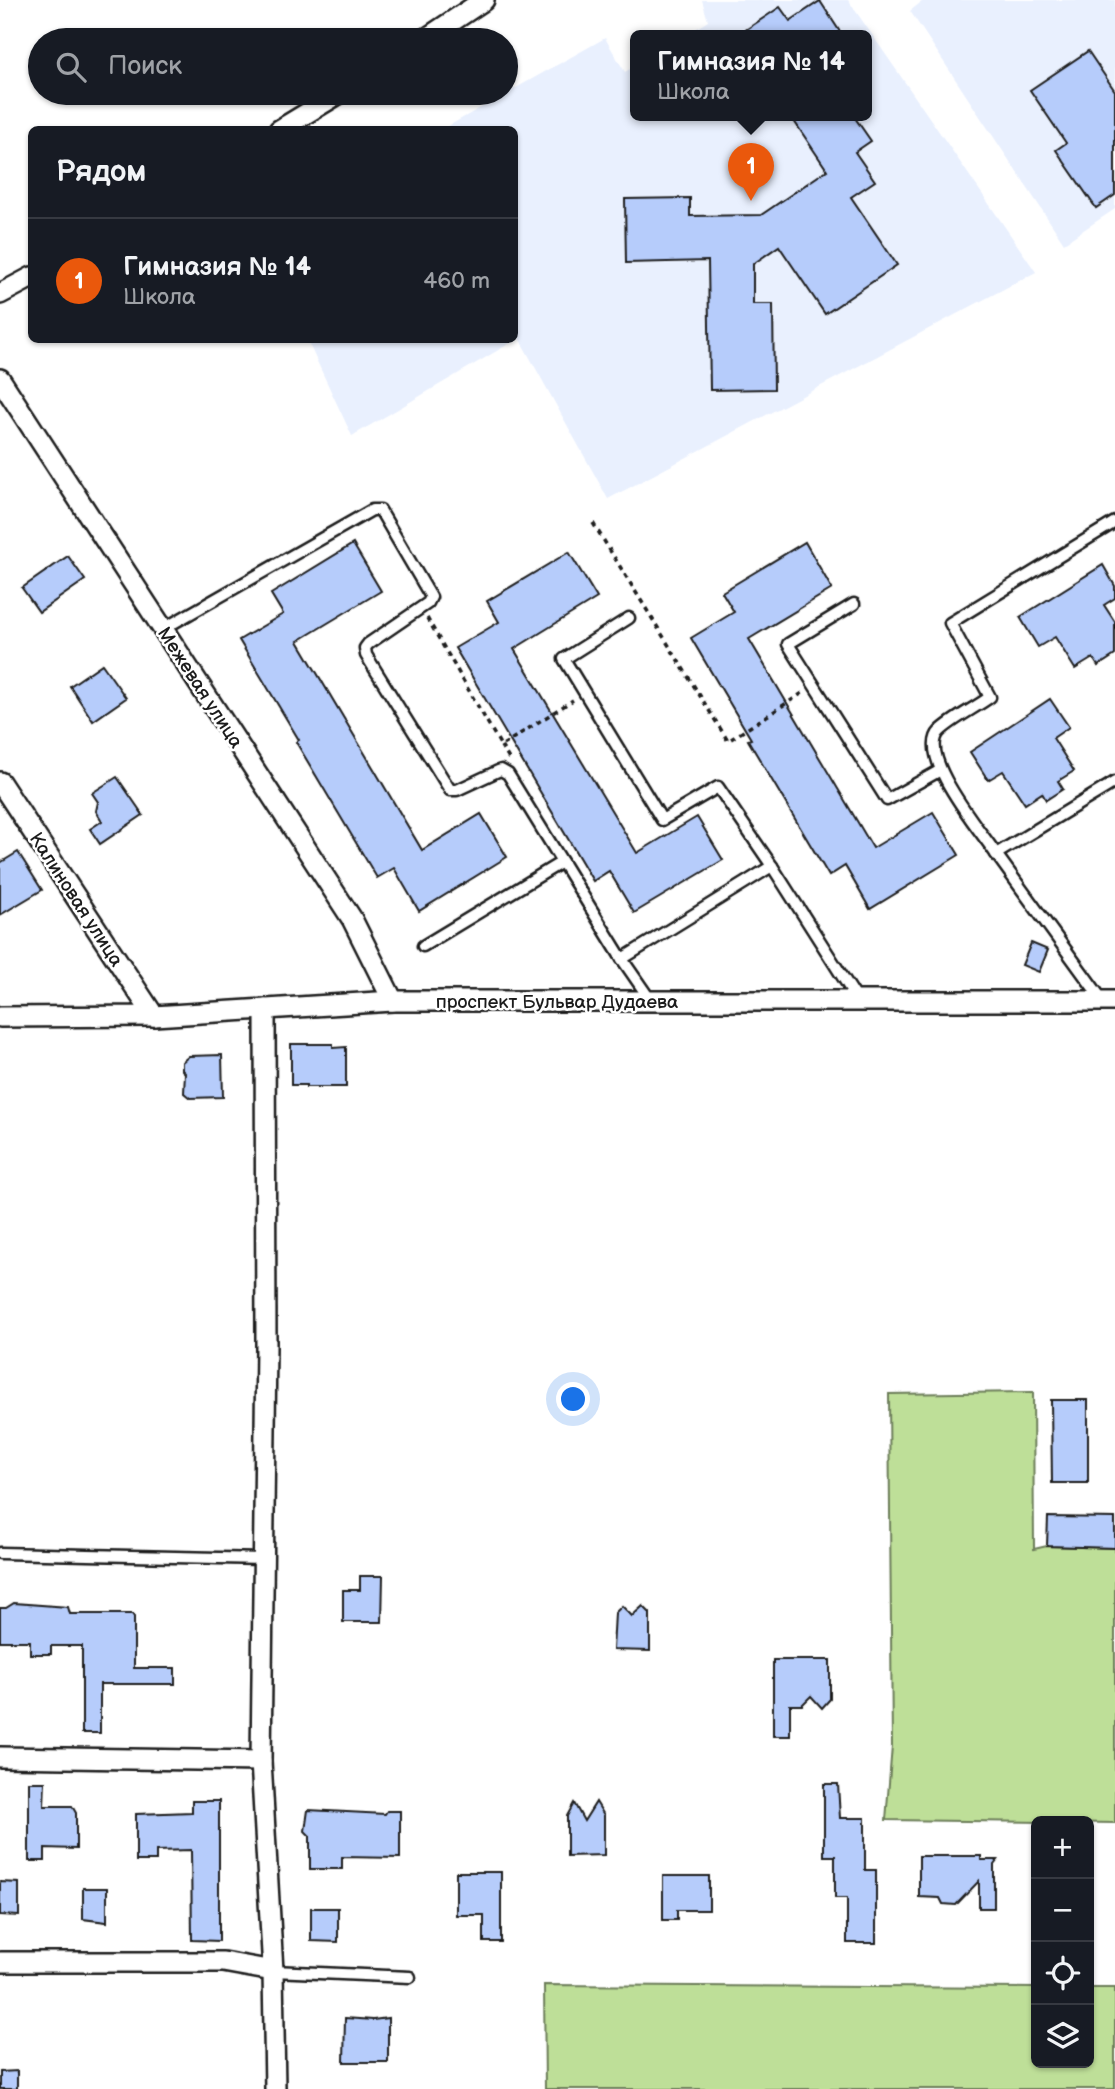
<!DOCTYPE html>
<html lang="ru">
<head>
<meta charset="utf-8">
<style>
	:root { --surface:#171b24; --page:#242831; --text:#f1f3f6; --muted:#9ea1a6; --line:#363941; --accent:#ea580c }
	body { margin:0; font-family:"Balsamiq Sans",sans-serif; background:var(--page); color:var(--text) }
	.controls { position:absolute; right:21px; bottom:21px; display:grid; overflow:hidden; border-radius:10px; box-shadow:0 2px 5px #0004 }
	.controls button { width:63px; height:63px; display:grid; place-items:center; padding:0; border:0; border-bottom:2px solid var(--line); background:var(--surface); color:var(--text); font:35px sans-serif }
	.you { position:absolute; left:574px; top:1400px; width:24px; height:24px; margin:-18px; border:5px solid #fff; border-radius:50%; background:#1a73e8; box-shadow:0 0 0 10px #1a73e833 }
	.badge { display:grid; place-items:center; width:46px; height:46px; border-radius:50%; background:var(--accent); color:#fff; font-size:23px; font-weight:700 }
	.pin { position:absolute; translate:-50% -58px; filter:drop-shadow(0 2px 4px #0008) }
	.pin::after { content:''; position:absolute; top:37px; width:24px; height:21px; background:inherit; clip-path:polygon(0 0,100% 0,50% 100%) }
	.popup { position:absolute; left:630px; top:30px; width:242px; height:91px; box-sizing:border-box; display:grid; place-content:center; border-radius:10px; background:var(--surface); filter:drop-shadow(0 2px 5px #0005); font-size:23px; white-space:nowrap; color:var(--muted) }
	.popup b { font-size:26px; color:var(--text) }
	.popup::after { content:''; position:absolute; left:50%; top:100%; margin-left:-14px; border:14px solid transparent; border-top-color:var(--surface) }
	.list { margin:0; padding:0; list-style:none }
	h2 { display:flex; justify-content:space-between; align-items:center; height:91px; margin:0; padding:0 28px; font-size:30px }
	h2 small { font-size:23px; font-weight:400; color:var(--muted) }
	.list li { display:grid; grid-template-columns:46px 1fr auto; gap:21px; align-items:center; box-sizing:border-box; height:126px; padding:0 28px; border-top:2px solid var(--line) }
	.list b { display:block; font-size:26px; white-space:nowrap }
	.list p { margin:0; font-size:23px; white-space:nowrap; color:var(--muted) }
	.list em { font-size:23px; font-style:normal; color:var(--muted) }
	.icon { flex:none; width:38px; height:38px; fill:none; stroke:currentColor; stroke-width:2; stroke-linecap:round; stroke-linejoin:round }
	.map { position:relative; flex:none; width:1115px; height:2089px; overflow:hidden }
	.search { position:absolute; background:var(--surface); box-shadow:0 2px 5px #0004; left:28px; top:28px; width:490px; height:77px; display:flex; align-items:center; gap:18px; box-sizing:border-box; padding:0 24px; border-radius:38px; color:var(--muted); font-size:26px }
	.panel { position:absolute; background:var(--surface); box-shadow:0 2px 5px #0004; left:28px; top:126px; width:490px; height:217px; border-radius:10px }
	.map>svg:first-child { display:block }
	.built { fill:#e9f0fe }
	.green { fill:#bedf98; stroke:#6d7e5a; stroke-width:2 }
	.building { fill:#b6ccfb; stroke:#1c1c1c; stroke-width:2 }
	.lines { fill:none; stroke-linecap:round; stroke-linejoin:round }
	.lane-casing { stroke:#1c1c1c; stroke-width:15 }
	.street-casing { stroke:#1c1c1c; stroke-width:24 }
	.path { stroke:#1c1c1c; stroke-width:3.5; stroke-dasharray:5 5; stroke-linecap:butt }
	.lane { stroke:#fff; stroke-width:10 }
	.street { stroke:#fff; stroke-width:19 }
	.labels { text-anchor:middle; stroke-width:5; stroke-linejoin:round; paint-order:stroke }
	.street-label { font-size:19px; fill:#1c1c1c; stroke:#fff }
</style>
</head>
<body>
<div class="map">
<svg width="1115" height="2089" viewBox="0 0 1115 2089">
	<rect width="100%" height="100%" fill="#fff"/>
	<filter id="ink" filterUnits="userSpaceOnUse"><feTurbulence type="fractalNoise" baseFrequency=".0143" numOctaves="2"/><feDisplacementMap in="SourceGraphic" scale="14" xChannelSelector="R" yChannelSelector="G"/><feConvolveMatrix kernelMatrix="1 2 1 2 8 2 1 2 1" color-interpolation-filters="sRGB"/></filter>
	<g filter="url(#ink)">
		<!-- built -->
		<g class="built">
			<polygon points="702,0 848,0 1036,272 608,499 519,338 352,436 307,340 514,340 514,130 443,129 605,38 625,72 635,66 636,115 866,115 866,35 686,35 708,21"/>
			<polygon points="924,0 1115,0 1115,209 1064,243 910,11"/>
		</g>
		<!-- green -->
		<g class="green">
			<polygon points="1033,1392 1034,1549 1047,1546 1115,1548 1115,1823 886,1820 892,1746 889,1394"/>
			<polygon points="544,1985 1036,1988 1036,2063 1089,2063 1089,1988 1115,1988 1115,2089 545,2089"/>
		</g>
		<!-- building -->
		<g class="building">
			<polygon points="820,1 842,35 738,35 780,7 790,21"/>
			<polygon points="1088,51 1115,91 1115,195 1096,208 1056,150 1066,143 1030,90"/>
			<polygon points="790,115 853,115 871,141 855,152 875,181 851,197 897,265 825,314 779,246 753,264 753,304 773,304 774,389 710,390 708,261 626,263 625,199 690,198 690,216 761,215 827,170"/>
			<polygon points="805,542 832,589 749,639 873,848 933,812 959,855 870,909 845,866 829,876 748,740 751,739 691,638 734,612 722,592"/>
			<polygon points="353,544 381,591 298,641 422,850 481,814 507,857 419,911 394,868 377,878 296,742 299,740 239,640 283,614 271,594"/>
			<polygon points="569,552 597,598 514,649 637,853 697,817 723,860 634,913 609,871 593,881 455,648 499,622 487,601"/>
			<polygon points="68,556 85,580 39,612 22,588"/>
			<polygon points="1103,565 1115,586 1115,598 1104,605 1115,622 1115,655 1098,666 1093,658 1075,669 1055,637 1038,647 1020,617"/>
			<polygon points="102,664 126,698 93,721 70,686"/>
			<polygon points="1050,699 1069,727 1053,738 1074,771 1058,781 1063,789 1046,800 1042,793 1025,804 1003,771 988,780 970,752"/>
			<polygon points="117,777 143,815 100,844 90,829 102,821 96,811 98,802 92,793"/>
			<polygon points="18,852 42,890 0,915 0,863"/>
			<polygon points="1031,943 1048,950 1039,972 1022,965"/>
			<polygon points="291,1044 333,1044 333,1048 346,1047 346,1087 306,1087 306,1085 291,1085"/>
			<polygon points="222,1055 223,1097 190,1098 184,1093 185,1073 182,1070 182,1062 189,1056"/>
			<polygon points="1051,1400 1088,1400 1088,1483 1052,1483"/>
			<polygon points="1048,1517 1115,1518 1115,1548 1047,1546"/>
			<polygon points="360,1576 383,1576 382,1622 343,1622 343,1590 360,1590"/>
			<polygon points="14,1603 68,1607 70,1614 132,1614 134,1617 134,1668 175,1668 175,1684 100,1684 100,1733 82,1733 82,1646 51,1646 51,1654 30,1654 30,1641 0,1641 0,1608 6,1608"/>
			<polygon points="622,1606 632,1616 643,1606 650,1613 650,1651 613,1650 615,1613"/>
			<polygon points="773,1660 830,1660 830,1699 822,1708 811,1696 802,1705 790,1705 790,1736 773,1736"/>
			<polygon points="29,1782 45,1782 44,1806 72,1806 76,1813 76,1849 45,1848 45,1861 29,1861"/>
			<polygon points="824,1784 838,1784 840,1818 865,1818 865,1870 876,1870 876,1943 847,1943 847,1898 835,1898 835,1856 824,1856"/>
			<polygon points="192,1801 219,1801 219,1941 192,1940 191,1850 156,1851 156,1861 136,1861 136,1814 192,1812"/>
			<polygon points="596,1802 604,1815 604,1855 567,1856 567,1816 574,1803 584,1821"/>
			<polygon points="308,1810 385,1814 387,1811 400,1811 400,1858 342,1857 342,1869 310,1869 310,1836 305,1831"/>
			<polygon points="919,1856 981,1856 981,1860 998,1860 994,1865 994,1908 979,1908 979,1881 956,1905 943,1904 940,1898 919,1897"/>
			<polygon points="456,1872 501,1872 501,1942 484,1942 484,1915 456,1915"/>
			<polygon points="663,1876 709,1876 709,1910 677,1910 677,1920 663,1920"/>
			<polygon points="0,1882 19,1883 19,1916 0,1915"/>
			<polygon points="83,1888 107,1888 107,1922 83,1919"/>
			<polygon points="311,1908 338,1908 338,1942 311,1941"/>
			<polygon points="345,2018 373,2020 388,2018 388,2062 344,2062"/>
			<polygon points="17,2071 17,2089 0,2089 0,2072"/>
		</g>
		<g class="lines">
			<!-- lane casing -->
			<g class="lane-casing">
				<g id="lane">
					<polyline points="854,604 788,644 887,800 939,771"/>
					<polyline points="629,618 564,659 662,820 718,787 772,866 858,1001"/>
					<polyline points="163,629 372,510 380,510 431,597 428,603 368,644 365,648 366,655 450,790 457,790 498,771 501,770 508,774 622,959 651,1001"/>
					<path d="M996,854C981,831 916,755 940,731C954,718 975,708 990,697L950,623L1115,522"/>
					<polyline points="423,946 562,862"/>
					<polyline points="622,959 772,866"/>
					<polyline points="1103,1001 996,854 1115,782"/>
					<polyline points="0,1553 263,1559"/>
					<polyline points="273,1971 410,1977"/>
				</g>
			</g>
			<!-- street casing -->
			<g class="street-casing">
				<g id="street">
					<polyline points="424,40 484,0"/>
					<polyline points="279,130 340,93"/>
					<polyline points="0,294 32,277"/>
					<polyline points="0,379 352,919 393,1001"/>
					<polyline points="0,782 154,1016"/>
					<polyline points="265,1009 266,1346 261,1761 273,1971 275,2089"/>
					<polyline points="0,1017 154,1016 393,1001 1115,1001"/>
					<polyline points="0,1757 261,1761"/>
					<polyline points="0,1962 223,1962 273,1971"/>
				</g>
			</g>
			<!-- path -->
			<g class="path">
				<polyline points="593,523 728,741 804,692"/>
				<polyline points="427,618 501,746 573,700"/>
				<polyline points="501,746 509,759"/>
			</g>
			<!-- lane -->
			<use href="#lane" class="lane"/>
			<!-- street -->
			<use href="#street" class="street"/>
		</g>
	</g>
	<g class="labels">
		<!-- street labels -->
		<g class="street-label">
			<text transform="translate(201 687) rotate(57)" y="7">Межевая улица</text>
			<text transform="translate(77 899) rotate(57)" y="7">Калиновая улица</text>
			<text x="557" y="1008">проспект Бульвар Дудаева</text>
		</g>
	</g>
</svg>
<div class="controls">
<button>+</button>
<button>−</button>
<button><svg class="icon" aria-label="locate" viewBox="0 0 24 24"><circle cx="12" cy="12" r="6"/><path d="M12 2v4M12 18v4M2 12h4M18 12h4"/></svg></button>
<button><svg class="icon" aria-label="layers" viewBox="0 0 24 24"><path d="M12 4l9 5-9 5-9-5zM3 14l9 5 9-5"/></svg></button>
</div>
<div class="you"></div>
<div class="pin badge" style="left:751px;top:201px">1</div>
<div class="popup"><b>Гимназия № 14</b>Школа</div>
<div class="search"><svg class="icon" aria-label="search" viewBox="0 0 24 24"><circle cx="10" cy="10" r="6"/><path d="M15 15l6 6"/></svg>Поиск</div>
<section class="panel">
<h2>Рядом<small></small></h2>
<ul class="list">
<li><span class="badge">1</span><div><b>Гимназия № 14</b><p>Школа</p></div><em>460 m</em></li>
</ul>
</section>
</div>
</body>
</html>
